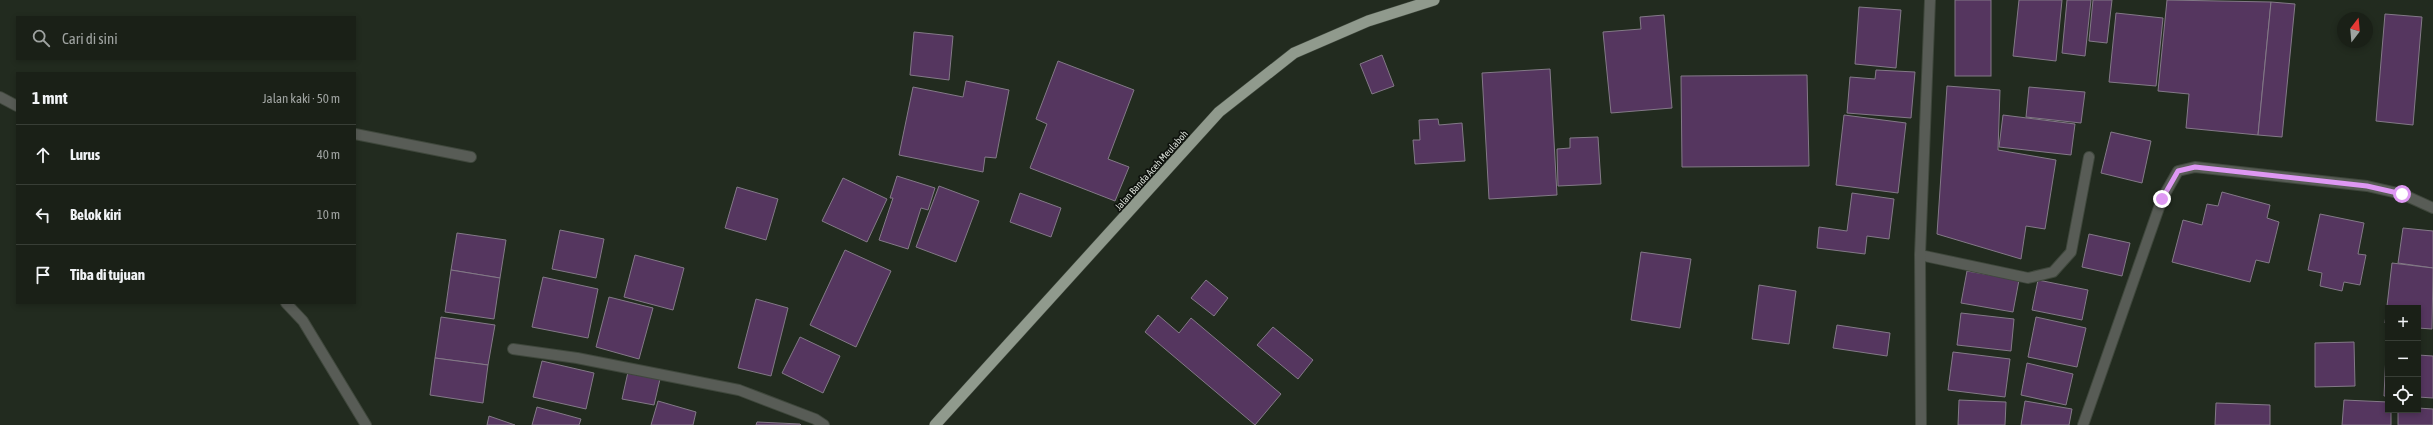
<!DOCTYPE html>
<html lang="id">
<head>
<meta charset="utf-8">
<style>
	:root { --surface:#1a2017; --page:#232820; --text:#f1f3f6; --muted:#9fa3a1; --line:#383e36 }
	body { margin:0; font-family:"Asap Condensed",sans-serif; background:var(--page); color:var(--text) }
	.controls { position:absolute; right:12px; bottom:12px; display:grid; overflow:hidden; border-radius:0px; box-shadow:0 2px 6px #0003 }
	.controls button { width:36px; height:36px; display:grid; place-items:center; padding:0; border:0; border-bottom:1px solid var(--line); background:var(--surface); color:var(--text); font:20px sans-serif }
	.compass { position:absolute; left:2337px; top:12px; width:36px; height:36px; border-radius:50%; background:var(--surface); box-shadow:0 2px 6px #0003; rotate:16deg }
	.stop { position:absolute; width:12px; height:12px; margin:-9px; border:3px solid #de98f3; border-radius:50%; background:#fff }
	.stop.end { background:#de98f3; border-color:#fff; box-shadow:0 1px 4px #0008 }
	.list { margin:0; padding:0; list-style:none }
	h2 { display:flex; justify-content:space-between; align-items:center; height:52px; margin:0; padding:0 16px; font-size:17px }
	h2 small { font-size:13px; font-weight:400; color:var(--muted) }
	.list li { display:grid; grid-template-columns:26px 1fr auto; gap:12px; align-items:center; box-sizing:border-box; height:60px; padding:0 16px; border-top:1px solid var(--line) }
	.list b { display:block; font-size:15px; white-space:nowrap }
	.list em { font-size:13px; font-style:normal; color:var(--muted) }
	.icon { flex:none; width:22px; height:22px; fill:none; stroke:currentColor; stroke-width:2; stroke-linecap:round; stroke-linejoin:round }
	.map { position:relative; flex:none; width:2433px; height:425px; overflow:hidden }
	.search { position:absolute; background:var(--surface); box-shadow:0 2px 6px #0003; left:16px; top:16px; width:340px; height:44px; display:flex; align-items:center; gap:10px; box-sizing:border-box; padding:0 14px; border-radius:0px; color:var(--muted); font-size:15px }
	.panel { position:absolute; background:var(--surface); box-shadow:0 2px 6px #0003; left:16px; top:72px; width:340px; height:232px; border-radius:0px }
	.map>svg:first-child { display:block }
	.building { fill:#55365f; stroke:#837987 }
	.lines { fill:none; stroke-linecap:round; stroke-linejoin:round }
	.minor-casing { stroke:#3f473c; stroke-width:12 }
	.trunk-casing { stroke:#3f473c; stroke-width:12 }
	.minor { stroke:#585c56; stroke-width:10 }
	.trunk { stroke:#909a8d; stroke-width:11 }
	.route { stroke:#de98f3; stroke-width:5 }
	.labels { text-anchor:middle; stroke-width:3.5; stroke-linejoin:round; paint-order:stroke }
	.street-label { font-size:10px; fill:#d6dcd4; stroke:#0e120d }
</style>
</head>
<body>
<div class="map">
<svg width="2433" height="425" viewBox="0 0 2433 425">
	<rect width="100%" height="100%" fill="#222b1f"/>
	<!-- building -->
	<g class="building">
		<rect x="1955" y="0" width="36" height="76"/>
		<polygon points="2019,0 2062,0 2056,61 2013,56"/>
		<polygon points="2067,0 2091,0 2085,56 2062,53"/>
		<polygon points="2093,0 2112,0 2107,43 2089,41"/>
		<polygon points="2167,0 2271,2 2258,135 2186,128 2189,94 2158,91"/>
		<polygon points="2271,2 2295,4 2282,137 2258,135"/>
		<polygon points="1859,7 1901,10 1896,68 1855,64"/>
		<polygon points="2116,13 2163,18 2156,86 2109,82"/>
		<polygon points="2385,14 2422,17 2413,125 2376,121"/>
		<polygon points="1664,15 1672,108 1611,113 1603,32 1641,29 1640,17"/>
		<polygon points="914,32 953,36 949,80 910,75"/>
		<polygon points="1382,55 1394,86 1372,94 1360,64"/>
		<polygon points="1058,61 1134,90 1108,159 1129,167 1115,201 1030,168 1047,124 1036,119"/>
		<polygon points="1550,69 1557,195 1489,199 1482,73"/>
		<polygon points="1876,70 1915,72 1911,118 1847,113 1850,77 1875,79"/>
		<polygon points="1807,75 1809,166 1682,167 1681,76"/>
		<polygon points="966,81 1009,90 996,158 985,157 983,172 899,155 913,87 963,97"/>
		<polygon points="1947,86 2000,90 1998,150 2056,160 2045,229 2026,226 2021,259 1937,234"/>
		<polygon points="2029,87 2085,92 2081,123 2026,117"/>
		<polygon points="1844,115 1906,123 1898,193 1836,185"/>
		<polygon points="2003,115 2075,124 2071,155 1999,147"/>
		<polygon points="1438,119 1439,125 1462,123 1465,161 1415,164 1413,140 1420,140 1419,120"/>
		<polygon points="2111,132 2151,141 2142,183 2101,173"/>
		<polygon points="1598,137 1601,184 1558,186 1557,149 1570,148 1570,138"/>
		<polygon points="897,176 935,188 928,210 921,208 908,249 879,240 893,198 890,198"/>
		<polygon points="843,178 887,199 867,242 822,221"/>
		<polygon points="939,186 979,201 956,262 916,247"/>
		<polygon points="737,187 778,199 766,240 725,228"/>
		<polygon points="2222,192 2270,205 2267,218 2279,222 2269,263 2256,260 2250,282 2172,262 2183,220 2202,225 2207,204 2218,206"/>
		<polygon points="1020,193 1061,208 1051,237 1010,222"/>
		<polygon points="1852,193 1894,199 1889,239 1867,236 1865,254 1817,248 1819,227 1847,231"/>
		<polygon points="2320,214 2364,223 2358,254 2366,255 2360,285 2344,282 2342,291 2320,286 2322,273 2308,270"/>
		<polygon points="2403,228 2433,231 2433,268 2398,263"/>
		<polygon points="560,230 604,239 596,278 552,269"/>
		<polygon points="457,233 506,240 500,278 451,270"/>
		<polygon points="2089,234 2130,243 2122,276 2082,267"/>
		<polygon points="845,250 891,271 856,347 810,325"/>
		<polygon points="1641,252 1691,259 1680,328 1631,320"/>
		<polygon points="635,255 684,268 673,310 624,297"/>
		<polygon points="2392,263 2433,268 2432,329 2418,328 2418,308 2388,308 2388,324 2385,323"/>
		<polygon points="451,270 500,278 494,319 445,312"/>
		<polygon points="1967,271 2019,280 2013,312 1961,303"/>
		<polygon points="543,277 598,289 588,338 532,327"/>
		<polygon points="1206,280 1228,298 1214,316 1191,298"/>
		<polygon points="2038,280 2088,290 2082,320 2032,310"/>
		<polygon points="1759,285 1796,291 1789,344 1752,339"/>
		<polygon points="609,297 653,308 639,359 596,347"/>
		<polygon points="756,299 788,308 771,376 738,368"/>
		<polygon points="1961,313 2014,319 2011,351 1957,345"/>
		<polygon points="1158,315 1179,333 1191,318 1281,394 1255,425 1145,332"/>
		<polygon points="441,317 495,325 488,365 435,358"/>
		<polygon points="2036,317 2086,328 2077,367 2028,357"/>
		<polygon points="1837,325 1890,333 1887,356 1833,348"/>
		<polygon points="1273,327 1313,360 1298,379 1257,345"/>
		<polygon points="800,337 840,356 823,393 782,373"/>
		<polygon points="2354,342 2355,386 2315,387 2315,343"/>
		<polygon points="1953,352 2010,359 2005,397 1948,390"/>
		<polygon points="2386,354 2388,354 2388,396 2384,396"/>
		<polygon points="2418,355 2433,356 2433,398 2418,397"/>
		<polygon points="435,358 488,365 483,403 430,395"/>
		<polygon points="542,361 594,373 586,409 533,397"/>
		<polygon points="2027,363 2073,374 2066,405 2021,395"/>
		<polygon points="628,372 660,379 654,405 622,399"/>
		<polygon points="1959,400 2006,402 2005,425 1958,425"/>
		<polygon points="2344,400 2388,402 2388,410 2391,410 2391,425 2342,425"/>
		<polygon points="658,401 696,412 693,425 651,425"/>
		<polygon points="2025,401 2072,409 2069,425 2021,425"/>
		<polygon points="2216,403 2270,405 2270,425 2215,425"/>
		<polygon points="537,407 581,419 579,425 532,425"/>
		<polygon points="2418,408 2433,409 2433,425 2398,425 2398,410"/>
		<polygon points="489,416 515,425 487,425"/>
		<polygon points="757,422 800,424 801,425 756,425"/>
	</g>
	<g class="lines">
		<!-- minor casing -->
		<g class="minor-casing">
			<g id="minor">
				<polyline points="0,97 17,106"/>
				<polyline points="355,134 471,157"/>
				<polyline points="1920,255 2028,278 2053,272 2071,252 2089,157"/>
				<polyline points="286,303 303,321 366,425"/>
				<polyline points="513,349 577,358 739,390 815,419 824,425"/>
				<polyline points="1921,425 1920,255 1930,0"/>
				<polyline points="2083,425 2162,199 2178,171 2195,167 2367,186 2402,194 2433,208"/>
			</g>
		</g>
		<!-- trunk casing -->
		<g class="trunk-casing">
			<polyline id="trunk" points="935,425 1219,112 1294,53 1368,21 1434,0"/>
		</g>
		<!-- minor -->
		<use href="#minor" class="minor"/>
		<!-- trunk -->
		<use href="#trunk" class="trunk"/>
	</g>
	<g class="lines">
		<!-- route -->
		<polyline class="route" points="2162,199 2178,171 2195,167 2367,186 2402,194"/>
	</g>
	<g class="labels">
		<!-- street labels -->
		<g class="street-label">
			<text transform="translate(1151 170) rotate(-48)" y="4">Jalan Banda Aceh Meulaboh</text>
		</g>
	</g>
</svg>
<div class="controls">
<button>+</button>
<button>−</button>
<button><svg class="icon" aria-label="locate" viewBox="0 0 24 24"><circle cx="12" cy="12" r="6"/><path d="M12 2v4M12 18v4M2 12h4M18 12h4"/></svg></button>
</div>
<svg class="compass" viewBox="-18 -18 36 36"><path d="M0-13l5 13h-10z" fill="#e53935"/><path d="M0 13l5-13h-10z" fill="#9fa3a1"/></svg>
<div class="stop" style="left:2402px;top:194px"></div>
<div class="stop end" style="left:2162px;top:199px"></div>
<div class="search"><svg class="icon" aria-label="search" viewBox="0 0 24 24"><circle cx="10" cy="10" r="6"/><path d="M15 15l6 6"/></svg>Cari di sini</div>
<section class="panel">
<h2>1 mnt<small>Jalan kaki · 50 m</small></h2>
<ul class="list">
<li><svg class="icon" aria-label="ahead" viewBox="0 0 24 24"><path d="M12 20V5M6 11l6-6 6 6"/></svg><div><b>Lurus</b></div><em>40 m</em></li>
<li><svg class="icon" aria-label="left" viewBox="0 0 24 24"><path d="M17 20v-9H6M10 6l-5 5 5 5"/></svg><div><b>Belok kiri</b></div><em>10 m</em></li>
<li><svg class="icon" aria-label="arrive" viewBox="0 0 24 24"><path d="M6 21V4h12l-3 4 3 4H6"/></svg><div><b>Tiba di tujuan</b></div></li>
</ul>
</section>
</div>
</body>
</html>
